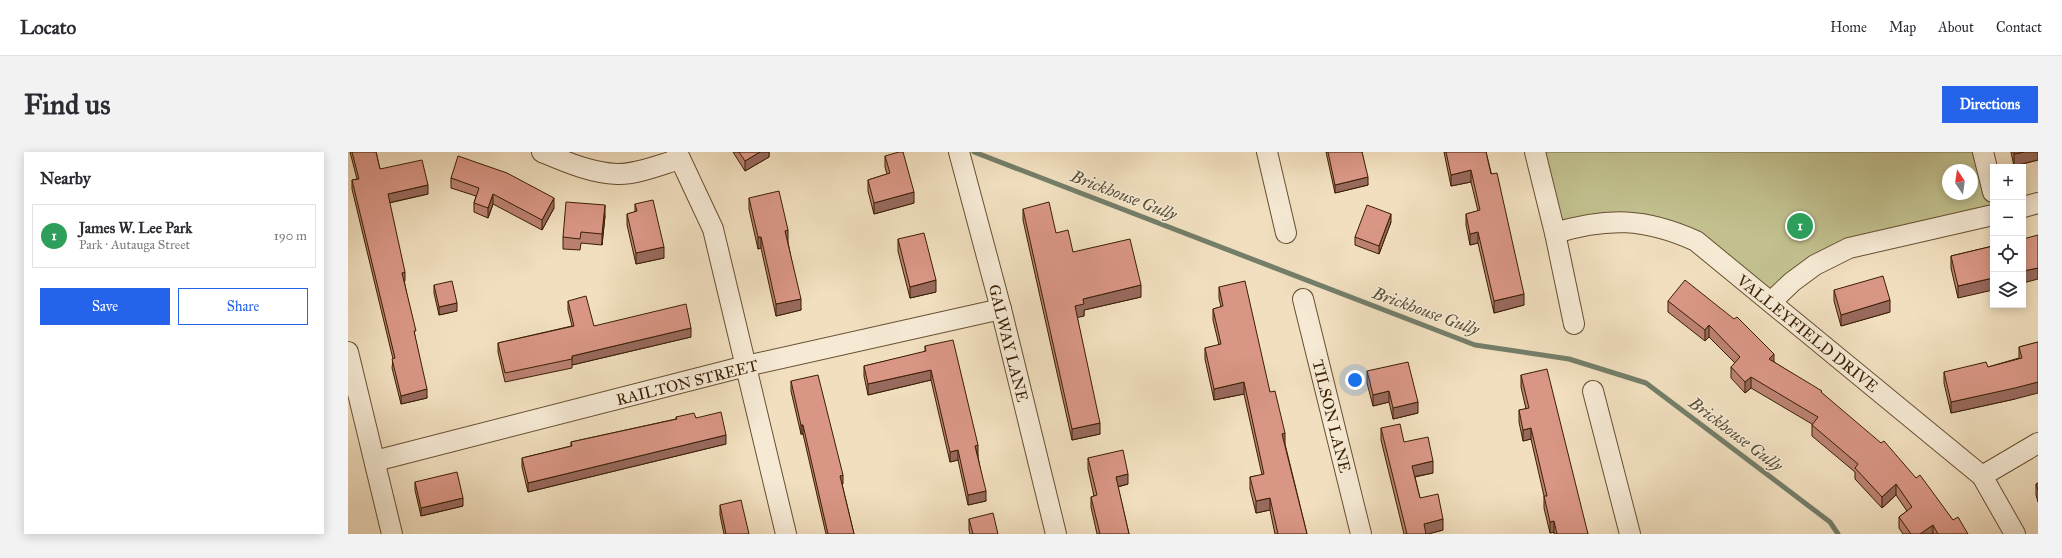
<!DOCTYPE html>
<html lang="en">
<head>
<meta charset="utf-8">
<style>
	:root { --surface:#fff; --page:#f2f2f3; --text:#2b2b33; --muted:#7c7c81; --line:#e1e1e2; --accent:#2563eb }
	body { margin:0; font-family:"IM FELL Great Primer",serif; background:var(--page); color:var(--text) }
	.controls { position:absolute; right:12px; top:12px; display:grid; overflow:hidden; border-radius:0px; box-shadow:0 2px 10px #0003 }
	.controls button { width:36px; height:36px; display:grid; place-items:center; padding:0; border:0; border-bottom:1px solid var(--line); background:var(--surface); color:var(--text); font:20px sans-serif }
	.compass { position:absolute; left:1594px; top:12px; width:36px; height:36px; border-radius:50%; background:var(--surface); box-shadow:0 2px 10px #0003; rotate:347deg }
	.you { position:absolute; left:1007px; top:228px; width:14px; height:14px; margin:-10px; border:3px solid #fff; border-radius:50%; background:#1a73e8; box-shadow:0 0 0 6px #1a73e833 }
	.badge { display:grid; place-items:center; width:26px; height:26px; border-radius:50%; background:var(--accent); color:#fff; font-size:13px; font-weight:700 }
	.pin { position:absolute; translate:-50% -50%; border:2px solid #fff; box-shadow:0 1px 4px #0006 }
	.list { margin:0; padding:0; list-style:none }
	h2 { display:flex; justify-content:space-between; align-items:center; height:52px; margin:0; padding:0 16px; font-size:17px }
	h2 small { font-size:13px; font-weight:400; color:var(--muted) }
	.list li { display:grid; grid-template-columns:26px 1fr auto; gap:12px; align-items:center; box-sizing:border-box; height:64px; margin:0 8px 8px; padding:0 8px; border:1px solid var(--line); border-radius:0px }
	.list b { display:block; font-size:15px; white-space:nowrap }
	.list p { margin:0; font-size:13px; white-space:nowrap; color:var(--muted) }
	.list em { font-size:13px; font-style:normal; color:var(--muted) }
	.actions { display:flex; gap:8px; padding:12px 16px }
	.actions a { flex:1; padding:9px 0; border:1px solid var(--accent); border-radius:0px; text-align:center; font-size:14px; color:var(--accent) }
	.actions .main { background:var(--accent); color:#fff }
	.icon { flex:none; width:22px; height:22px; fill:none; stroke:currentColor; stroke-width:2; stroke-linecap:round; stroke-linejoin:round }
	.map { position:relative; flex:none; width:1690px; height:382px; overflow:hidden; border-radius:0px }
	header { display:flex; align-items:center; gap:24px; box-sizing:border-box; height:56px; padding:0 20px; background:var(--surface); border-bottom:1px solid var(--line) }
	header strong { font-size:19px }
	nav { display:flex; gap:22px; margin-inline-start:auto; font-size:14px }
	.intro { display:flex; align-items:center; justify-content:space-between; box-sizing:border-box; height:96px; padding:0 24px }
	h1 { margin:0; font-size:28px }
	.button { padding:10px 18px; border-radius:0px; background:var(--accent); color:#fff; font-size:14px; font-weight:700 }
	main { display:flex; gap:24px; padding:0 24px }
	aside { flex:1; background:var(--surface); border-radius:0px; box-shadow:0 2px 10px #0003 }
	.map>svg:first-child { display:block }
	.green { fill:#c1c08e; stroke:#7e7048; fill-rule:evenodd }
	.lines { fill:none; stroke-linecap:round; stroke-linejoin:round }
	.stream { stroke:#747e69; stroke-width:5 }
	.minor-casing { stroke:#684f31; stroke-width:22 }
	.minor { stroke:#f6ead5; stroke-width:20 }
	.wall { fill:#bb8172; stroke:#3a1f02 }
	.shaded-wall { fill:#98695d; stroke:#3a1f02 }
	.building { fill:#d99685; stroke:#3a1f02 }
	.labels { text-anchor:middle; stroke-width:3; stroke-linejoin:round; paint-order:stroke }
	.street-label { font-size:16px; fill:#3a1f02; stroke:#f6ead5 }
	.water-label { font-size:17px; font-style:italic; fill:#574e35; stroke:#f6ead5 }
</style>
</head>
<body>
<header>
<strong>Locato</strong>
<nav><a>Home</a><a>Map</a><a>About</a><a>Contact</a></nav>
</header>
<div class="intro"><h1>Find us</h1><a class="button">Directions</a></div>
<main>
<aside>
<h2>Nearby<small></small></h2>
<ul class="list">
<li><span class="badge" style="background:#2e9e5b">1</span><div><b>James W. Lee Park</b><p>Park · Autauga Street</p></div><em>190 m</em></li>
</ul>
<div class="actions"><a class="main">Save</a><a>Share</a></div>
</aside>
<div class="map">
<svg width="1690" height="382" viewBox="0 0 1690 382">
	<rect width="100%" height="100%" fill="#f1dfbf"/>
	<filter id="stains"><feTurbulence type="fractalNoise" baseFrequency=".005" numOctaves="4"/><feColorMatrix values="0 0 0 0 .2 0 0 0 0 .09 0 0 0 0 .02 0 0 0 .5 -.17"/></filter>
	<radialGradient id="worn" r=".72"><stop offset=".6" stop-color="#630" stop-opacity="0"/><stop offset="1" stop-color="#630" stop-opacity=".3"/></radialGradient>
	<!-- green -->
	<path class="green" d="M1187,0H1635L1645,40V63L1517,92L1423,150L1326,79L1207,81ZM1600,18H1624V42H1600Z"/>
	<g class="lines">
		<!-- stream -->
		<polyline class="stream" points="626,0 1127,193 1221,207 1298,231 1482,370 1490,382"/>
		<!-- minor casing -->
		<g class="minor-casing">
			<g id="minor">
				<path d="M194,0C218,10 243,21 269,22C288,23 314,12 332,7"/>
				<polyline points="329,0 365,77 438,382"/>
				<polyline points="611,0 653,157 708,382"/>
				<polyline points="919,0 938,81"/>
				<polyline points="1187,0 1207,81 1226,172"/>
				<polyline points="1635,0 1645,40"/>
				<polyline points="1675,55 1690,51"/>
				<path d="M1207,81C1260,65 1297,66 1348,89L1634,324L1667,382"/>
				<polyline points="955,147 1013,382"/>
				<polyline points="1423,150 1444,130 1467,113 1501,96 1645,63"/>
				<polyline points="0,200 44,382"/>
				<polyline points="1245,239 1282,382"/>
				<polyline points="27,309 398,214 653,157"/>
				<polyline points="1634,324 1690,291"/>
			</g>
		</g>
		<!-- minor -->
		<use href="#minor" class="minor"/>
	</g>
	<!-- wall -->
	<g class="wall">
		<polygon points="2,0 28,0 32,17 80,42 41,51 79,246 53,252 44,216 45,207 4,37 4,28 9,27"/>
		<polygon points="385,0 421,0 421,5 397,19"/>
		<polygon points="978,0 1014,0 1020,33 987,41"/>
		<polygon points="1096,0 1138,0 1176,153 1146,161 1130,91 1122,93 1118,73 1118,62 1130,59 1123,30 1103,34"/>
		<polygon points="1663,0 1690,0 1690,8 1666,14"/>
		<polygon points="537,4 566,51 526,62 520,39 520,28 539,22 537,15"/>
		<polygon points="103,26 206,56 194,78 145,52 140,66 126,60 126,51 128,44 103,36"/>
		<polygon points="401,46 440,90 453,158 428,164 413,96 410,97 401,57"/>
		<polygon points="287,52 316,106 288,112 279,73 279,62 287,60"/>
		<polygon points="675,57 725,100 793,145 736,158 736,164 729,165 752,282 724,288 675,68"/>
		<polygon points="257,64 254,93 233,91 232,98 215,97 215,85"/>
		<polygon points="1043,70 1031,102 1007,93 1007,85"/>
		<polygon points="550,87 588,140 562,146 550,99"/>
		<polygon points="1645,94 1610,146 1603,116 1603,104"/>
		<polygon points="86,133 109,159 91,163 86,141"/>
		<polygon points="871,135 922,240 937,292 959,382 927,382 922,358 908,361 902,337 902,325 914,323 896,242 866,248 857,207 857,196 871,193 865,168 865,157 873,155 871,146"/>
		<polygon points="1486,138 1542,160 1493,174 1486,149"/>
		<polygon points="220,149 246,174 343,185 224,213 224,216 157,230 150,200 150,191 224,174 220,158"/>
		<polygon points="1320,149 1426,210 1474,241 1605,368 1620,382 1555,382 1551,376 1551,365 1559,359 1548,343 1534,356 1507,327 1507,320 1464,284 1464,272 1403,236 1397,241 1383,226 1383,215 1387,211 1361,185 1357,189 1320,160"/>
		<polygon points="1690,190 1667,247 1603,261 1596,231 1596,220 1640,215 1671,206 1671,195"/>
		<polygon points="577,194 630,304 638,349 620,353 610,308 602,310 583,228 520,243 516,224 516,214 577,200"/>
		<polygon points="1019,219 1070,261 1045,267 1041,250 1025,254 1019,231"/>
		<polygon points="1173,223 1240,382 1206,382 1206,380 1202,381 1196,356 1196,344 1183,287 1175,289 1171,270 1171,258 1178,257 1173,235"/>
		<polygon points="443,229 495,332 494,332 506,382 478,382 455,282 453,282 443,239"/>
		<polygon points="328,265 348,266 378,292 180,340 174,315 174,306 223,294 223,290 328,267"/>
		<polygon points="1033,276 1056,290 1085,321 1067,325 1072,346 1095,378 1080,382 1056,382 1033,288"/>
		<polygon points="740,306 780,332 770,335 781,382 749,382 743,355 743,345 746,344 740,317"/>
		<polygon points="67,330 115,354 73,364 67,338"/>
		<polygon points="1690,331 1690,350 1688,343 1688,332"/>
		<polygon points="372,353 401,382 376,382 372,363"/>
		<polygon points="621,367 650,382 622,382 621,378"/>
	</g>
	<!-- shaded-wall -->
	<g class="shaded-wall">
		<polygon points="412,0 421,0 421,5 397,19 397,9"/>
		<polygon points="1676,0 1690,0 1690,8 1666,14 1666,2"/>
		<polygon points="1123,18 1123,30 1103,34 1103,23"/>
		<polygon points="1020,25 1020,33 987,41 987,33"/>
		<polygon points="80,33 80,42 40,51 40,42"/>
		<polygon points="566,40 566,51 526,62 526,51"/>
		<polygon points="145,42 145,52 140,66 140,56"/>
		<polygon points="206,46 206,56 194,78 194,68"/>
		<polygon points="257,53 257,64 254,93 254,82"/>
		<polygon points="1043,62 1043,70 1031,102 1031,94"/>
		<polygon points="440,78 440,90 437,90 437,79"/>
		<polygon points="1130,80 1130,91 1122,93 1122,82"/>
		<polygon points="410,85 413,85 413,96 410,97"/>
		<polygon points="316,95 316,106 288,112 288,101"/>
		<polygon points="1690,116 1690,127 1675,131 1675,119"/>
		<polygon points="57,120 57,129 54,130 54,121"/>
		<polygon points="1645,126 1645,138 1610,146 1610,134"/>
		<polygon points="588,128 588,140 562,146 562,135"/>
		<polygon points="793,133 793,145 736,158 736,164 727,166 727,154 735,147"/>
		<polygon points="1176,142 1176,153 1146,161 1146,149"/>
		<polygon points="453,147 453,158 428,164 428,152"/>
		<polygon points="1542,148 1542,160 1493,174 1493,163"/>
		<polygon points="109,151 109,159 91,163 91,155"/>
		<polygon points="1361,173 1361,185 1357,189 1357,178"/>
		<polygon points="343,176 343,185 224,213 224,204"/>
		<polygon points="1426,202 1426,213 1421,207"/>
		<polygon points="583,218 583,228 520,243 520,232"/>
		<polygon points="1403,225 1403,236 1397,241 1397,230"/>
		<polygon points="896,230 896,242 866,248 866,237"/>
		<polygon points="1690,230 1690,241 1667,247 1603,261 1603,250"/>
		<polygon points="79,237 79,246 53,252 53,244"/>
		<polygon points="1041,239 1041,250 1025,254 1025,243"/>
		<polygon points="1070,250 1070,261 1045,267 1045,256"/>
		<polygon points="752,271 752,282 724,288 724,277"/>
		<rect x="453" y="273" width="2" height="9"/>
		<polygon points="1183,276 1183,287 1175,289 1175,278"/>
		<polygon points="937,281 937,292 934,293 934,282"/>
		<polygon points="378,283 378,292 180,340 180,331"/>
		<polygon points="630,293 630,304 627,294"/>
		<polygon points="610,298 610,308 602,310 602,300"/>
		<polygon points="1085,309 1085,321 1064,325 1064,314"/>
		<polygon points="780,322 780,332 768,335 768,325"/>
		<polygon points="495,323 495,332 492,333 492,324"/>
		<polygon points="1548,332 1548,343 1534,356 1534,345"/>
		<polygon points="638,339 638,349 620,353 620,343"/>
		<polygon points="115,346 115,354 73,364 73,356"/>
		<polygon points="922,346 922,358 908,361 908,349"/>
		<polygon points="1095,367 1095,378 1080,382 1076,382 1076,372"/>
		<polygon points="1206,369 1206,380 1202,381 1202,370"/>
		<polygon points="1585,373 1585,382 1572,382"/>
	</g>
	<!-- building -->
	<g class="building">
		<polygon points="4,0 28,0 32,17 74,8 80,33 40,42 57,120 54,121 68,179 66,179 79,237 53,244 44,207 47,206 4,28 11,27"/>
		<polygon points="391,0 412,0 397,9"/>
		<polygon points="551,0 555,0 566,40 526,51 520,28 542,21 537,4"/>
		<polygon points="980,0 1014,0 1020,25 987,33"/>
		<polygon points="1098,0 1138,0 1143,22 1149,21 1176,142 1146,149 1130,80 1122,82 1118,62 1132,58 1123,18 1103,23"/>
		<polygon points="1666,0 1676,0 1666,2"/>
		<polygon points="110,4 159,21 206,46 194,68 145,42 140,56 126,51 131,36 103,26"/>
		<polygon points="431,39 440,78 437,79 453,147 428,152 413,85 410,85 401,46"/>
		<polygon points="305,48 316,95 288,101 279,62 289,59 287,52"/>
		<polygon points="218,50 257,53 254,82 233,80 232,87 215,85"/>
		<polygon points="701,50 708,81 720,78 725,100 782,87 793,133 735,147 736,152 727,154 752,271 724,277 675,57"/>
		<polygon points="1019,53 1043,62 1031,94 1007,85"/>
		<polygon points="576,81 588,128 562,135 550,87"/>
		<polygon points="1690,83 1690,116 1675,119 1675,87"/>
		<polygon points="1645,94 1645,126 1610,134 1603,104"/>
		<polygon points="1535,124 1542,148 1493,163 1486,138"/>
		<polygon points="1337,128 1386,167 1389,165 1426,202 1421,207 1474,239 1473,240 1533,291 1536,289 1568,326 1572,323 1605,368 1610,365 1620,382 1590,382 1585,373 1572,382 1563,382 1551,365 1564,355 1548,332 1534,345 1507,316 1510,312 1464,273 1470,265 1403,225 1397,230 1383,215 1392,205 1361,173 1357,178 1320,149"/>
		<polygon points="104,129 109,151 91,155 86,133"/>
		<polygon points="897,129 922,240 927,239 937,281 934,282 959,382 930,382 922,346 908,349 902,325 916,322 896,230 866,237 857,196 873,192 865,157 875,154 871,135"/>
		<polygon points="238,144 246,174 338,152 343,176 224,204 224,207 157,221 150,191 226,174 220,149"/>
		<polygon points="605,188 630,293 627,294 638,339 620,343 610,298 602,300 583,218 520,232 516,214 578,199 577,194"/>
		<polygon points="1690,190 1690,230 1667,236 1603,250 1596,220 1638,210 1640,215 1674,206 1671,195"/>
		<polygon points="1060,210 1070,250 1045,256 1041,239 1025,243 1019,219"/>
		<polygon points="1199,217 1240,382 1209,382 1206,369 1202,370 1196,344 1199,344 1183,276 1175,278 1171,258 1181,256 1173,223"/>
		<polygon points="470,223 495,323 492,324 506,382 480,382 455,273 453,273 443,229"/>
		<polygon points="373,260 378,283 180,331 174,306 224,294 223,290 329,267 328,265 346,261 348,266"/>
		<polygon points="1052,272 1056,290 1080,285 1085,309 1064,314 1072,346 1090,342 1095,367 1076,372 1078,382 1059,382 1033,276"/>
		<polygon points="775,298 780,322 768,325 781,382 752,382 743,345 749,343 740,306"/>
		<polygon points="109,320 115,346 73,356 67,330"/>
		<polygon points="1690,331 1690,338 1688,332"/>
		<polygon points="393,348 401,382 378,382 372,353"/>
		<polygon points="645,361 650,382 625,382 621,367"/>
	</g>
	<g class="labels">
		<!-- street labels -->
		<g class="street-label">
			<text transform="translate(1460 181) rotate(39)" y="6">VALLEYFIELD DRIVE</text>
			<text transform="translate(661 191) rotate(76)" y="6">GALWAY LANE</text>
			<text transform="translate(339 230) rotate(-14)" y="6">RAILTON STREET</text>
			<text transform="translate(984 264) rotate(76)" y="6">TILSON LANE</text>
		</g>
		<!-- water labels -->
		<g class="water-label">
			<text transform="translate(776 43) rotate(21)" y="6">Brickhouse Gully</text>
			<text transform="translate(1078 159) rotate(20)" y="6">Brickhouse Gully</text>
			<text transform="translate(1388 282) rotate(37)" y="6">Brickhouse Gully</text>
		</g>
	</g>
	<rect width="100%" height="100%" filter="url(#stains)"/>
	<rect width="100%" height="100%" fill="url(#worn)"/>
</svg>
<div class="controls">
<button>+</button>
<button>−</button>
<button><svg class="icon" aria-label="locate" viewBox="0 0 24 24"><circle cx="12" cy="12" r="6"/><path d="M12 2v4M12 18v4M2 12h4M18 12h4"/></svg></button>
<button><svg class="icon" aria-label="layers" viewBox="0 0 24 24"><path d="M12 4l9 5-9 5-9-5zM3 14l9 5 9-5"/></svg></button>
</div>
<svg class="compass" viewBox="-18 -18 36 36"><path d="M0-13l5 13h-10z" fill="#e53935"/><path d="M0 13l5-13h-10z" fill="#7c7c81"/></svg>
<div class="you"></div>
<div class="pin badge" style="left:1452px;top:74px;background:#2e9e5b">1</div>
</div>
</main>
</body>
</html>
